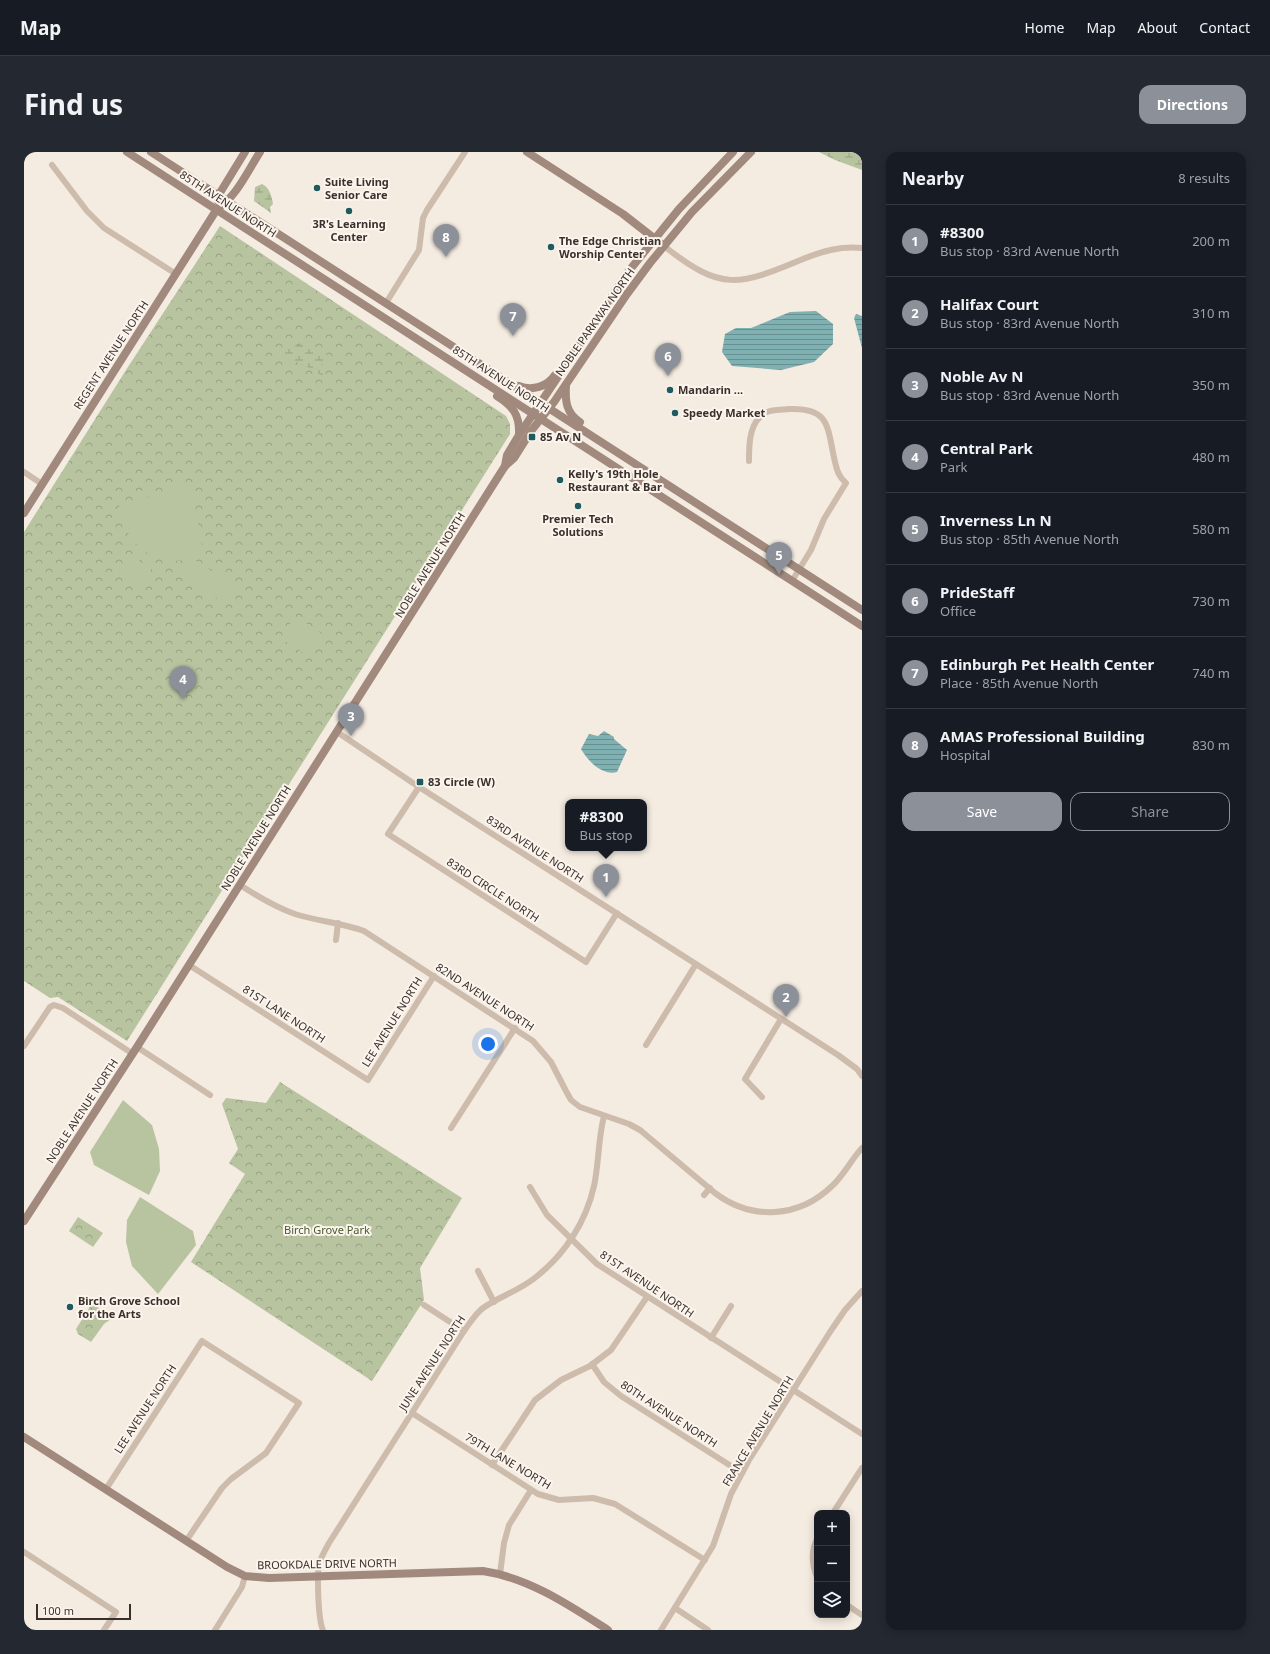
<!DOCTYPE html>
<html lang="en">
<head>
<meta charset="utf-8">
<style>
	:root { --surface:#171b24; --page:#242831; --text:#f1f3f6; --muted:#9ea1a6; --line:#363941; --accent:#8c9099 }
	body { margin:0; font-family:"Noto Sans",sans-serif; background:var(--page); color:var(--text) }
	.controls { position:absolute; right:12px; bottom:12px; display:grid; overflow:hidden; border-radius:8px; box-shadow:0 2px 10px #0003 }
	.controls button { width:36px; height:36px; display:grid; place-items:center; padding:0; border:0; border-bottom:1px solid var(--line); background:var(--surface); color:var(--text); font:20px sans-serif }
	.scale { position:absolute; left:12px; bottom:10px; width:95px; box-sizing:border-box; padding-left:4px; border:2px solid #3b302b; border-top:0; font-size:11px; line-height:14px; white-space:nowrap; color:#3b302b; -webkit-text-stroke:3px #fbf5ee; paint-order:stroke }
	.you { position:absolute; left:464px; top:892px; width:14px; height:14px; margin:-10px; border:3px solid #fff; border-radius:50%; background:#1a73e8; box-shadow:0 0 0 6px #1a73e833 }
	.badge { display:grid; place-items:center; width:26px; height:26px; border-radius:50%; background:var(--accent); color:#fff; font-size:13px; font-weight:700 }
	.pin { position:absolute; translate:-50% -33px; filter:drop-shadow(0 1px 2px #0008) }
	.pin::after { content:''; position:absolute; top:21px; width:14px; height:12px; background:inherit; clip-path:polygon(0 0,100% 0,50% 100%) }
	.popup { position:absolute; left:541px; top:647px; width:82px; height:52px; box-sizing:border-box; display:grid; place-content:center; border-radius:8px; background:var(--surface); filter:drop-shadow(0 1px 3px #0005); font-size:13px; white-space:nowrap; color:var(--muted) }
	.popup b { font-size:15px; color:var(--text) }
	.popup::after { content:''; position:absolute; left:50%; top:100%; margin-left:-8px; border:8px solid transparent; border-top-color:var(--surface) }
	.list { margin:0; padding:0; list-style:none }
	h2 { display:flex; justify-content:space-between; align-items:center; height:52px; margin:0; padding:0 16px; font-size:17px }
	h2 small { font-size:13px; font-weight:400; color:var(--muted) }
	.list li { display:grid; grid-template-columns:26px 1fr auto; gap:12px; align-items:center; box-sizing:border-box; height:72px; padding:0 16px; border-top:1px solid var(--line) }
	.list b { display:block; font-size:15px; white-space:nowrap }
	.list p { margin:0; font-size:13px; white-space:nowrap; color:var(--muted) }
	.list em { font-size:13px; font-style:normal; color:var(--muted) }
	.actions { display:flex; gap:8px; padding:12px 16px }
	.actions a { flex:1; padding:9px 0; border:1px solid var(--accent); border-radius:12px; text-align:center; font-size:14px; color:var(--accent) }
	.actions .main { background:var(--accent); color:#fff }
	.icon { flex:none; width:22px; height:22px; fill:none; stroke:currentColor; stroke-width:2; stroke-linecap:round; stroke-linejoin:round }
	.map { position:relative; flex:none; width:838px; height:1478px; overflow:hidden; border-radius:12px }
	header { display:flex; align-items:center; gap:24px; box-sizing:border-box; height:56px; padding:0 20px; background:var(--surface); border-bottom:1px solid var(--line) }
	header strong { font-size:19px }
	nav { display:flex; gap:22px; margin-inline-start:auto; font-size:14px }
	.intro { display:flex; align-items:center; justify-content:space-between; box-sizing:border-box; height:96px; padding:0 24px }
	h1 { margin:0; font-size:28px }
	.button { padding:10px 18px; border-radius:12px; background:var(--accent); color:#fff; font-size:14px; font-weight:700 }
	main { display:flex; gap:24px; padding:0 24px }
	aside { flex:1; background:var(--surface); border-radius:12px; box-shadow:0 2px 10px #0003 }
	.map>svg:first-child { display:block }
	.forest { fill:url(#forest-crowns) }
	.wetland { fill:url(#wetland-marsh) }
	.pitch { fill:#b8c4a0 }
	.water { fill:url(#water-rules) }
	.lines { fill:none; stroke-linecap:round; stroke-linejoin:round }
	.street { stroke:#cdbbac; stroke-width:6 }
	.secondary { stroke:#a18a7d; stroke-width:8 }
	.poi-dot { fill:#1f5a5e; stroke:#fbf5ee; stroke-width:1.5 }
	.labels { text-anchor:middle; stroke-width:4; stroke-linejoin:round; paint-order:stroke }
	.poi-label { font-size:11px; font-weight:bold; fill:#3b302b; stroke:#fbf5ee; text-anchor:start }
	.street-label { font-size:11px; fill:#3b302b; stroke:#fbf5ee }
	.park-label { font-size:11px; fill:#4a5a2e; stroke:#fbf5ee }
</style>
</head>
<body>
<header>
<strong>Map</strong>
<nav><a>Home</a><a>Map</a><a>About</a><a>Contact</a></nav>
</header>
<div class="intro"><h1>Find us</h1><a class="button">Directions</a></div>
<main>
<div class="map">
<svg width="838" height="1478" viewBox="0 0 838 1478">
	<defs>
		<pattern id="forest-crowns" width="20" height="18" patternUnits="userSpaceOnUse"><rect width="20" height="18" fill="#b8c4a0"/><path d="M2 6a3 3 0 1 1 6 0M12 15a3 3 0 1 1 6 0" fill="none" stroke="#97a083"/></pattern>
		<pattern id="wetland-marsh" width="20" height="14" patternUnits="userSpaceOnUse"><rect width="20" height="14" fill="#b8c4a0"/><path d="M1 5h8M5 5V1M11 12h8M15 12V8" fill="none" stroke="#97a083"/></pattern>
		<pattern id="water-rules" width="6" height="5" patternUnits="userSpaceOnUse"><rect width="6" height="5" fill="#7fb0b2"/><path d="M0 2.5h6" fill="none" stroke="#699091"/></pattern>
	</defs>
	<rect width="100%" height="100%" fill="#f4ebe1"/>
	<!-- forest -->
	<g class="forest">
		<polygon points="196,74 482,264 486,272 486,282 103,889 34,845 26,846 0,829 0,380 102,218"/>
		<polygon points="256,930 438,1046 396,1116 400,1148 348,1229 167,1110 221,1022 205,1011 214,997 198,952 202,946 242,951"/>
		<polygon points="54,1065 79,1081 69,1095 45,1079"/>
		<polygon points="67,1153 70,1153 85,1162 87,1167 80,1172 67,1190 54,1182 52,1177"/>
	</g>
	<!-- wetland -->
	<g class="wetland">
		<polygon points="795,0 831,0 838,6 838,18 811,8"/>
		<path d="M238,32C245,35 248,44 249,52L246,55L247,61L230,49L231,35Z"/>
		<polygon points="280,192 290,193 303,203 296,215 300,225 286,216 263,206 258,198 260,195"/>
	</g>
	<!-- pitch -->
	<g class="pitch">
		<path d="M163,333L167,334L180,405L169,407L213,435L202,452L158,424L168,407C128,415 102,393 95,354Z"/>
		<polygon points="107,402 116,408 103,427 94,421"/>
		<polygon points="119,410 128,416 115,435 106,429"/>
		<polygon points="271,464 285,473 270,495 257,486"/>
		<polygon points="286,474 300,483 285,505 272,496"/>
		<polygon points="99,948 128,973 135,997 136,1019 125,1043 70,1013 66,1000"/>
		<polygon points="116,1045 169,1079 172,1093 134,1142 108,1114 102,1090 103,1068"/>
	</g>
	<!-- water -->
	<g class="water">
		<polygon points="792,159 809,172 809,192 790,210 757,218 708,214 698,200 701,182 712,176 727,176 766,160"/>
		<polygon points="832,162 838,164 838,196 830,166"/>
		<path d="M580,579L590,585V587L603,598L593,620C578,624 564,609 557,597L565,582L574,584Z"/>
	</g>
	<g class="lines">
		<!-- street -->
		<g class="street">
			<polyline points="28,13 63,59 80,76 152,122"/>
			<path d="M640,94C698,140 714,134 779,107C799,99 816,94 838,96"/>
			<polyline points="362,151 395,98 399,66 403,58 441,0"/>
			<path d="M725,309C725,295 725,275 736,265C743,257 755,258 765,257C807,255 803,276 811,310C813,319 815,325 822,331L800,367L787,398L768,429"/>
			<polyline points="0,320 18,332"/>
			<polyline points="313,580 395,635 814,903 833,917 838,924"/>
			<polyline points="395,635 364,682 562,810 593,761"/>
			<path d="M216,733C233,744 251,755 271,762C293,769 318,771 340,779L509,889L527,910L542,939L547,948L556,955L605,972L616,978L691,1041C728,1069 775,1066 808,1034C820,1023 827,1008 838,996"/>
			<polyline points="312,788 314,771"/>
			<polyline points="165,813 344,928 410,824"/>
			<polyline points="622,893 672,812"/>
			<polyline points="0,894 26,855 30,853 39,856 109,902"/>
			<polyline points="113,895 186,943"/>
			<polyline points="738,945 721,927 757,867"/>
			<polyline points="427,976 491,876"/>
			<polyline points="506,1035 523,1063 573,1112 838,1282"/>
			<polyline points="680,1043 686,1036"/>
			<polyline points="454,1119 470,1150"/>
			<polyline points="400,1153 440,1179"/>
			<polyline points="687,1186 707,1154"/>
			<polyline points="568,1212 580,1230 597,1244 718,1321"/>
			<polyline points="388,1261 514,1342 535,1348 569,1346 591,1352 681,1408"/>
			<polyline points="468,1313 511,1248 537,1228 566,1214 587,1198 623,1145"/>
			<polyline points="82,1337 178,1189 275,1251 242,1301 207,1327 198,1336 162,1389"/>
			<polyline points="809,1361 838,1316"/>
			<path d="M793,1387C787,1399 788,1413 793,1425"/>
			<polyline points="0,1400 92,1460 80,1478"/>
			<polyline points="476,1422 480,1391 485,1373 507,1338"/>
			<polyline points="823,1453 838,1463"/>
			<polyline points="651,1456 684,1478"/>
			<polyline points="191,1478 218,1435 221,1424"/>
			<path d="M299,1478C294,1468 293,1424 295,1413C297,1405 301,1398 305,1391L440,1179C446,1171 451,1162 459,1156C476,1144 495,1139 512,1125C541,1102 562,1070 570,1034C575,1011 574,987 580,964"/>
			<polyline points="637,1478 689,1394 707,1342 725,1308 806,1180 821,1158 838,1139"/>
		</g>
		<!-- secondary -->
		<g class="secondary">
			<polyline points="103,0 838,474"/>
			<polyline points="127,0 838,458"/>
			<polyline points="503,0 599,62 640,94"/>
			<polyline points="194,49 194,44 221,0"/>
			<path d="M542,233C541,249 542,261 556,270"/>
			<path d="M495,234C508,239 523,235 531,223"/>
			<path d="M473,244C489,254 496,263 495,283"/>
			<polyline points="481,314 483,303 495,283 604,120 655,57 709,0"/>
			<path d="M0,361L193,57C213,44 223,20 236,0"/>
			<polyline points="0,1069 113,895 481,314 490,306 507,279 530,250 603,142 626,111 668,60 727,0"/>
			<path d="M0,1285L203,1415L221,1424L245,1426L459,1419C505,1426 545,1453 584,1478"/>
		</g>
	</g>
	<!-- markers -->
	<g class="poi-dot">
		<circle cx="293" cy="36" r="4"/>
		<circle cx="325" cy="59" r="4"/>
		<circle cx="527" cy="95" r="4"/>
		<circle cx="646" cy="238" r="4"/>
		<circle cx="651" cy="261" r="4"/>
		<rect x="504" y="281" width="8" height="8" rx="2"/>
		<circle cx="536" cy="328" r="4"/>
		<circle cx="554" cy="354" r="4"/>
		<rect x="392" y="626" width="8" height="8" rx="2"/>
		<circle cx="46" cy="1155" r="4"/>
	</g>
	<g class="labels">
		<!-- poi labels -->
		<g class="poi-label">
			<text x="301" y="34">Suite Living<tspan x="301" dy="13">Senior Care</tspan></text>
			<text x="325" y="76" text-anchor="middle">3R's Learning<tspan x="325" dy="13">Center</tspan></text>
			<text x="535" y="93">The Edge Christian<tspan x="535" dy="13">Worship Center</tspan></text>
			<text x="654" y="242">Mandarin ...</text>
			<text x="659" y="265">Speedy Market</text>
			<text x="516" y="289">85 Av N</text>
			<text x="544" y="326">Kelly's 19th Hole<tspan x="544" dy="13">Restaurant &amp; Bar</tspan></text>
			<text x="554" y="371" text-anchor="middle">Premier Tech<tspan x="554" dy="13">Solutions</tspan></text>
			<text x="404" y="634">83 Circle (W)</text>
			<text x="54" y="1153">Birch Grove School<tspan x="54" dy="13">for the Arts</tspan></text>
		</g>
		<!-- street labels -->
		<g class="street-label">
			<text transform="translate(204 52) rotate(33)" y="4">85TH AVENUE NORTH</text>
			<text transform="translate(571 170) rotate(-55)" y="4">NOBLE PARKWAY NORTH</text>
			<text transform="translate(87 203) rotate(-57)" y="4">REGENT AVENUE NORTH</text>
			<text transform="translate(477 227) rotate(33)" y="4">85TH AVENUE NORTH</text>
			<text transform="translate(406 413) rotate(-58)" y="4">NOBLE AVENUE NORTH</text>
			<text transform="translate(232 686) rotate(-58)" y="4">NOBLE AVENUE NORTH</text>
			<text transform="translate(511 697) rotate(33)" y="4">83RD AVENUE NORTH</text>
			<text transform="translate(469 738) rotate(33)" y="4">83RD CIRCLE NORTH</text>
			<text transform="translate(461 845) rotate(33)" y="4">82ND AVENUE NORTH</text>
			<text transform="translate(260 862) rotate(33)" y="4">81ST LANE NORTH</text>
			<text transform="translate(368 870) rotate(-58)" y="4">LEE AVENUE NORTH</text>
			<text transform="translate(58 959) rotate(-57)" y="4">NOBLE AVENUE NORTH</text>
			<text transform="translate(623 1132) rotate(34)" y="4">81ST AVENUE NORTH</text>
			<text transform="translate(408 1211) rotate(-57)" y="4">JUNE AVENUE NORTH</text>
			<text transform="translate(121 1257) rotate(-57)" y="4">LEE AVENUE NORTH</text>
			<text transform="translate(645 1262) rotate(33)" y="4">80TH AVENUE NORTH</text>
			<text transform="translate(734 1279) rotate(-59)" y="4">FRANCE AVENUE NORTH</text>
			<text transform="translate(484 1309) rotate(31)" y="4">79TH LANE NORTH</text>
			<text transform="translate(303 1412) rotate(-1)" y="4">BROOKDALE DRIVE NORTH</text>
		</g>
		<!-- park labels -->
		<g class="park-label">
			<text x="303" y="1082">Birch Grove Park</text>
		</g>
	</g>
</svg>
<div class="controls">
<button>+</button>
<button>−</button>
<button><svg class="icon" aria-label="layers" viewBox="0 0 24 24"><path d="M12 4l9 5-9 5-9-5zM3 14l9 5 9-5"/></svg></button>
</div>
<div class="scale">100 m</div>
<div class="you"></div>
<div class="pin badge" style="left:582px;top:745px">1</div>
<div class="popup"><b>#8300</b>Bus stop</div>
<div class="pin badge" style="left:762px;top:865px">2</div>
<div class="pin badge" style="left:327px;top:584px">3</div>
<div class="pin badge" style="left:159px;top:547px">4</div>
<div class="pin badge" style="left:755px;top:423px">5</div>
<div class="pin badge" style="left:644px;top:224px">6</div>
<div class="pin badge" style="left:489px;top:184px">7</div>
<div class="pin badge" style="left:422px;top:105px">8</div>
</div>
<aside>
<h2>Nearby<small>8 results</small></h2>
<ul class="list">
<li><span class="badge">1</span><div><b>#8300</b><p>Bus stop · 83rd Avenue North</p></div><em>200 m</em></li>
<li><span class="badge">2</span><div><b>Halifax Court</b><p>Bus stop · 83rd Avenue North</p></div><em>310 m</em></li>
<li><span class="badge">3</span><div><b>Noble Av N</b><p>Bus stop · 83rd Avenue North</p></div><em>350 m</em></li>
<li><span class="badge">4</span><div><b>Central Park</b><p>Park</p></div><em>480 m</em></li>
<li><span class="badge">5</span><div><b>Inverness Ln N</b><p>Bus stop · 85th Avenue North</p></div><em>580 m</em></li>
<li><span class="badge">6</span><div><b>PrideStaff</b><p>Office</p></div><em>730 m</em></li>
<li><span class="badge">7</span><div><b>Edinburgh Pet Health Center</b><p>Place · 85th Avenue North</p></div><em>740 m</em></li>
<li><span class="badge">8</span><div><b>AMAS Professional Building</b><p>Hospital</p></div><em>830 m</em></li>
</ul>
<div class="actions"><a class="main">Save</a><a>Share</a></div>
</aside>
</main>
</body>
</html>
